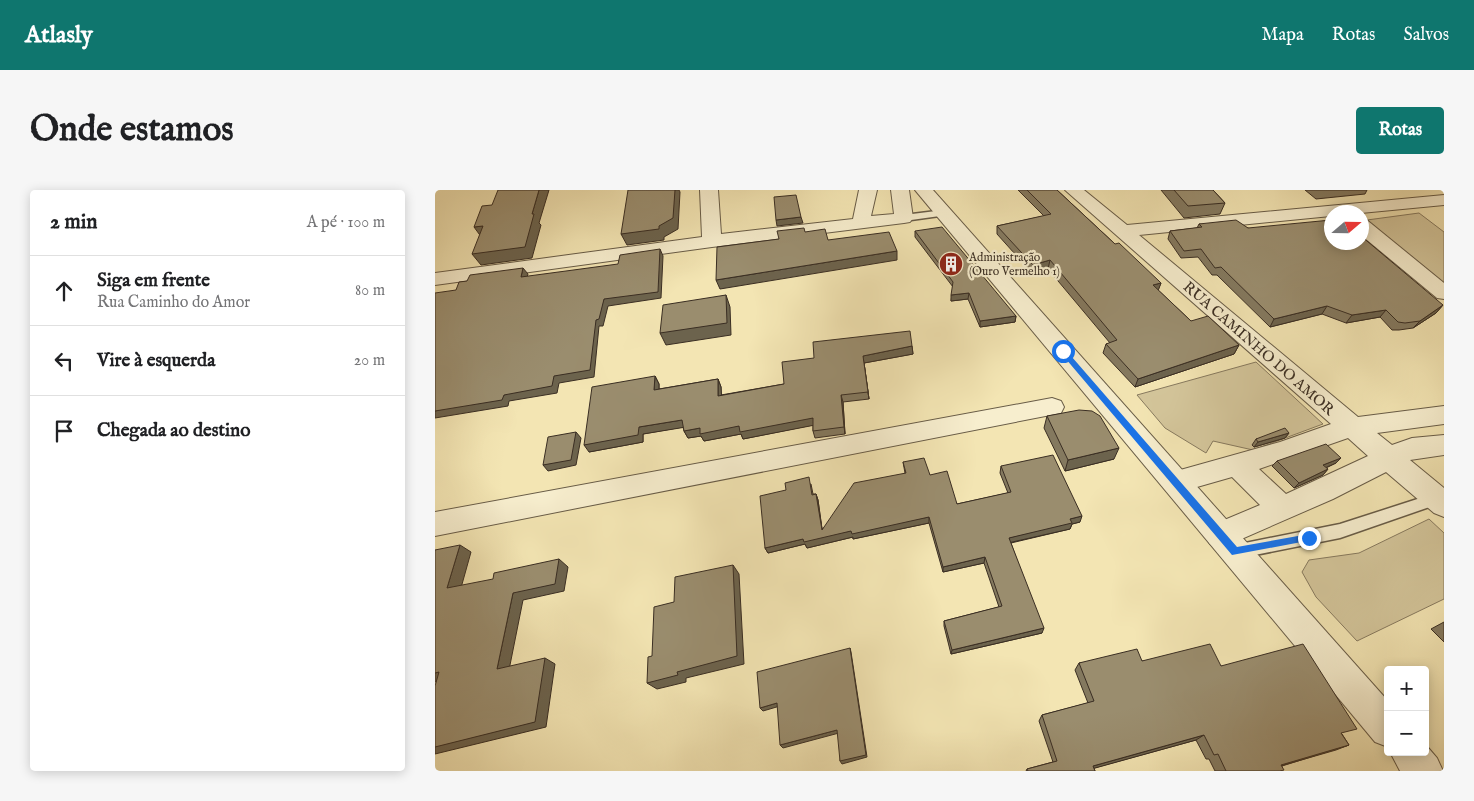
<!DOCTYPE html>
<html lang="pt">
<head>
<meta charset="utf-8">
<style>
	:root { --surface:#fff; --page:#f6f6f6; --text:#202124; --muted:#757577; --line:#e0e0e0; --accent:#0f766e }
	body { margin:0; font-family:"IM FELL English",serif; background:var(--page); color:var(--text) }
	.controls { position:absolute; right:15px; bottom:15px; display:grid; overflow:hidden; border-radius:5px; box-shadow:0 2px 12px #0003 }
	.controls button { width:45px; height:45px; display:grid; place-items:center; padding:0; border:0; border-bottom:1px solid var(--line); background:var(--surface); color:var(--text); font:25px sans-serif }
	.compass { position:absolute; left:889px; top:15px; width:45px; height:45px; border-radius:50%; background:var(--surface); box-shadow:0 2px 12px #0003; rotate:70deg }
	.stop { position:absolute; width:15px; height:15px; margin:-11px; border:4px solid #1a73e8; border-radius:50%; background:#fff }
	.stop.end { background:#1a73e8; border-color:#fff; box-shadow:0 1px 5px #0008 }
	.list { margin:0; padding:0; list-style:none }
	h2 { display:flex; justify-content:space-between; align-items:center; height:65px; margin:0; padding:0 20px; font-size:21px }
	h2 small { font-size:16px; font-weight:400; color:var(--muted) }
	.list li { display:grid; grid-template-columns:32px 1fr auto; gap:15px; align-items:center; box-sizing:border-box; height:70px; padding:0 20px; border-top:1px solid var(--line) }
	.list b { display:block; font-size:19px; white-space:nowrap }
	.list p { margin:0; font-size:16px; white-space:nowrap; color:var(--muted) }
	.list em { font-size:16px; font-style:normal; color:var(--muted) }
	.icon { flex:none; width:28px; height:28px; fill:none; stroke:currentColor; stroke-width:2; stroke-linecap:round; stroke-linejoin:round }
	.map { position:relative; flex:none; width:1009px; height:581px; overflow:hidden; border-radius:5px }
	header { display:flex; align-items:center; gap:30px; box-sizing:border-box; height:70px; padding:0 25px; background:var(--accent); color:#fff }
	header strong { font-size:24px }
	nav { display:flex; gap:28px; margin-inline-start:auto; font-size:18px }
	.intro { display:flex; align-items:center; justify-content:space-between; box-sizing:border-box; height:120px; padding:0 30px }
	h1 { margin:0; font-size:35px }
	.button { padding:12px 22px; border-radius:5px; background:var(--accent); color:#fff; font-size:18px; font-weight:700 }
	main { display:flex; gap:30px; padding:0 30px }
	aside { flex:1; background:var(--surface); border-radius:5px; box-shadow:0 2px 12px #0003 }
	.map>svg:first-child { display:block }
	.green { fill:#d4c69b; stroke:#877a5f }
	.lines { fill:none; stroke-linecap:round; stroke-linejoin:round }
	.service-casing { stroke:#685c47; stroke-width:3 }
	.minor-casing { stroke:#685c47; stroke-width:2 }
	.tertiary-casing { stroke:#685c47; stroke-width:2 }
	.service { fill:#f7eece; fill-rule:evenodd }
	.minor { fill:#f7eece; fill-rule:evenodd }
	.tertiary { fill:#f7eece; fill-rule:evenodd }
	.wall { fill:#84795f; stroke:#3a2e23 }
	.shaded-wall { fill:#6c634d; stroke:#3a2e23 }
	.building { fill:#9a8d6e; stroke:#3a2e23 }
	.route { fill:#1a73e8 }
	.labels { text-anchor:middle; stroke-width:4.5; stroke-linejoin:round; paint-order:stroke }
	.far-poi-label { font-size:12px; fill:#3a2e23; stroke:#f7eece; text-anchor:start }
	.street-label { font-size:15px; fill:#3a2e23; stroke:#f7eece }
</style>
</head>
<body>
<header>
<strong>Atlasly</strong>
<nav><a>Mapa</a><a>Rotas</a><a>Salvos</a></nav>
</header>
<div class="intro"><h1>Onde estamos</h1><a class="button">Rotas</a></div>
<main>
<aside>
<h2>2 min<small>A pé · 100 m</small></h2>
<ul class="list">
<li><svg class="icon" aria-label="ahead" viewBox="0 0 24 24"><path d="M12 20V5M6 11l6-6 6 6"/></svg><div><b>Siga em frente</b><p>Rua Caminho do Amor</p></div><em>80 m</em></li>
<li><svg class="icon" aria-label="left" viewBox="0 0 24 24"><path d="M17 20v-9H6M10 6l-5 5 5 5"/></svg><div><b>Vire à esquerda</b></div><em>20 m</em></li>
<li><svg class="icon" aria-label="arrive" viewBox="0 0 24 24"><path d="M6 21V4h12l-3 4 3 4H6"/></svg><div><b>Chegada ao destino</b></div></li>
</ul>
</aside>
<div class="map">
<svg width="1009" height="581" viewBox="0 0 1009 581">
	<rect width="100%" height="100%" fill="#f3e5b3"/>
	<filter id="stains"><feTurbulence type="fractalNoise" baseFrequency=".004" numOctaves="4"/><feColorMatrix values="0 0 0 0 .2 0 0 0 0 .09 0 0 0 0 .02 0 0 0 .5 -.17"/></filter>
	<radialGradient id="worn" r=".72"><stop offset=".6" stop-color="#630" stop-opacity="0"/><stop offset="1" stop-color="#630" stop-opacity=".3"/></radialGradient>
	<!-- green -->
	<g class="green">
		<polygon points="984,23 1009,42 1009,93 932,30"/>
		<polygon points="821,172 888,234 818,260 778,251 771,263 730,238 702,205"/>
		<polygon points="994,329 1009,343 1009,409 922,451 881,407 867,382 874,370 924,363"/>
	</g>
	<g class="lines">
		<!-- service casing -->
		<g class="service-casing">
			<g id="service">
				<polygon points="509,20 512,21 512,25 469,31 464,28 469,25"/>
				<polygon points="1001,303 1006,305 1009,309 1006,313 905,348 800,369 794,367 792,362 794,357 800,355 905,334"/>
			</g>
		</g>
		<!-- minor casing -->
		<g class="minor-casing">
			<g id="minor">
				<polygon points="265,0 283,0 286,44 418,29 424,0 442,0 436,26 459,24 456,0 474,0 478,28 475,32 469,33 277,57 0,95 0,83 267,47"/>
				<path d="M630,0H649L692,35L1009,5V15L926,23L896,22V26L704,45L923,227L1009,216V234L942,243L957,255L977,248L1009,245V265L975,270L1009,298V327L999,323L951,282L898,309L795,354L785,358L775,354L770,345L775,336L825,315L797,287L741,303L731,300L727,292L731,284L845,252L896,234ZM913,248L933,266L851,304L824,279Z"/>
				<polygon points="926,30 933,31 1009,93 1009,109 1002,108 926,45"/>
				<polygon points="617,208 626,211 629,217 626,223 0,346 0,322"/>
			</g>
		</g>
		<!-- tertiary casing -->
		<g class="tertiary-casing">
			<g id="tertiary">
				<polygon points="480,0 498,0 953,511 953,557 940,552"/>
				<polygon points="990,554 1002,568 1008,581 965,581 955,562 990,562"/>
			</g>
		</g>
		<!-- service -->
		<use href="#service" class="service"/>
		<!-- minor -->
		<use href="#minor" class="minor"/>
		<!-- tertiary -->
		<use href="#tertiary" class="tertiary"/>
	</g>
	<!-- wall -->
	<g class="wall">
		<polygon points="583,0 622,0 680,54 726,93 723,100 756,131 804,155 799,164 700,197 668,163 671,154 675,153 613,79 597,83 562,44 562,36 609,26"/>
		<polygon points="726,0 778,0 790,13 785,24 749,28"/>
		<polygon points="870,0 932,0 930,4 881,9"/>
		<polygon points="764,34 813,38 1008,115 1001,123 978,138 964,140 957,140 945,127 911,133 887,124 835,137 782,85 777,85 763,67 746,68 733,49 735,41 762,38"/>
		<polygon points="480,41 581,126 580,132 545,137 533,109 516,111 518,97 480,47"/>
		<polygon points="477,156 478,164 429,173 434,209 408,212 410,244 380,248 378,241 378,235 308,249 306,244 269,251 266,246 253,248 249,241 248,237 208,244 208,252 154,262 220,186 224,194 224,199 283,189 286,197 286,205 349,194"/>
		<polygon points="612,226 679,269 630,281 609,238"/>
		<polygon points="854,243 850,248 819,257 817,255 821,249"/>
		<polygon points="842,271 901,273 891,278 893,279 888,285 859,298 837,276"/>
		<polygon points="468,272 495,285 522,314 573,303 565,283 566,276 645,332 637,334 635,339 576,353 607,443 516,464 509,436 509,431 564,417 549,373 508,382 494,333 418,349 418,347 372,358 370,354 333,363 330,358 351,300 376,294 378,304 381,304 383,310 387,339 470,283"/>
		<polygon points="1009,432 1009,452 996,439"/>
		<polygon points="707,471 786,476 907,544 914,555 847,576 846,581 780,581 774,569 771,569 761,550 659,578 660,581 591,581 592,579 618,572 604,531 607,525 653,513 640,480 644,473"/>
	</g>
	<!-- shaded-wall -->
	<g class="shaded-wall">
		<polygon points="104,0 114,0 104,33 106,35 97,68 46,75 37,64 97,24"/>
		<polygon points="240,0 244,0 245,2 243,39 229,47 229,50 192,55 186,44 224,36"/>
		<polygon points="366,27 368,33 342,36 341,30"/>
		<polygon points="48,36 47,48 39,37"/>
		<polygon points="225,59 228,66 226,108 173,116 168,136 164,136 159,187 124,193 122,203 74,211 73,216 0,228 0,221 69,205 119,186 161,130 169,109"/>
		<polygon points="462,61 462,70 285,99 281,90"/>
		<polygon points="615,70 613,79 597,83 598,75"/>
		<polygon points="88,78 93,84 90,94 86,87"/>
		<polygon points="726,93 723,101 718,95"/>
		<polygon points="534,103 533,109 516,111 516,105"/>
		<polygon points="291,105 295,117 296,145 231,155 225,143"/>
		<polygon points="1008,115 1001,123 978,138 985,131"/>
		<polygon points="892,116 887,124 835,137 839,129"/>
		<polygon points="951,120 945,127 911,133 917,125"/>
		<polygon points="581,126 580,132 545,137 545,131"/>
		<polygon points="804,155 799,164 700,197 703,189"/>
		<polygon points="477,156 478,164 429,173 434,209 428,166"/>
		<polygon points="220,186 224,194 224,207 219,200"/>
		<polygon points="283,189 286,197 287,213 283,206"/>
		<polygon points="406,205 408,212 410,244 409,237"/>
		<polygon points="378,228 380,235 308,249 306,244 269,251 266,246 253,248 249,241 265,238 304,236"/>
		<polygon points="247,230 251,237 208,244 208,252 154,262 149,255 204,237"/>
		<polygon points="141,242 146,248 141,275 113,281 108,275"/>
		<polygon points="854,243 850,248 819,257 823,252"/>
		<polygon points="684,258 679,269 630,281 633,270"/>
		<polygon points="906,268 901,273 883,281 888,275"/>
		<polygon points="893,279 888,285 859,298 864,293"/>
		<polygon points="381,304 383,310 388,346"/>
		<polygon points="647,326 645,332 637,334 635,339 573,353 574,348 635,329"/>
		<polygon points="494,327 494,333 418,349 418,347 372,358 370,354 333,363 330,358 368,349 416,341"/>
		<polygon points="25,355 36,362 24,405 12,398"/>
		<polygon points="550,367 549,373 508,382 508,377"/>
		<polygon points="124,369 133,377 129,401 88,410 73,485 62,479 78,403"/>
		<polygon points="298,375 304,384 309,474 251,488 251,492 222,499 212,493 242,482"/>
		<polygon points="609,438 607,443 516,464 517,460"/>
		<polygon points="415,458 416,462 432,567 407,574 405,571"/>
		<polygon points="110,468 120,474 111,537 0,564 0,557"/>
		<polygon points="4,482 17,488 0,492 0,483"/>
		<polygon points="342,513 345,516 328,521 325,518"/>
		<polygon points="402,540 404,543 348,558 345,555"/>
		<polygon points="769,545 761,550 653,580 658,576"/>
		<polygon points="914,555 901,560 835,579 846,575"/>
	</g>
	<!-- building -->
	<g class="building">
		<polygon points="63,0 104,0 97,24 99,24 90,57 37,64 48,36 39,37 47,16 57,15"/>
		<polygon points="193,0 240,0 238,28 224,36 224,39 186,44"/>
		<polygon points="592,0 622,0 680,54 684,53 724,91 726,93 718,95 756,131 773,126 804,155 703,189 671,154 682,150 615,70 598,75 562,36 616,24"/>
		<polygon points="739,0 778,0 790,13 753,16"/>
		<polygon points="361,5 366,27 341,30 339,7"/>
		<polygon points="801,30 813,38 896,30 896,52 926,52 926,46 1008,115 985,131 970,133 963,132 951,120 917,125 892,116 839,129 786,77 780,78 766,59 749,61 735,41 767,37 764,34"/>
		<polygon points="507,37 581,126 545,131 534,103 516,105 518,92 480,41"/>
		<polygon points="369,38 370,42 390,39 393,50 454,42 462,61 281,90 282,57 344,49 342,41"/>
		<polygon points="225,59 223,102 169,109 164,129 161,130 155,180 119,186 117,196 69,205 67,210 0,221 0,103 21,100 24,92 32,91 35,85 88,78 86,87 131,81 183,74 185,65"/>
		<polygon points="291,105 292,133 225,143 228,115"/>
		<polygon points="475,141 477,156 428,166 433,202 406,205 409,237 378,241 378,228 305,242 304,236 265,244 265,238 249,241 247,230 204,237 203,245 149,255 157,197 220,186 219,200 283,189 283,206 349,194 347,172 379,168 378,152"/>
		<polygon points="644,220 657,221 665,226 684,258 633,270 612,226"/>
		<polygon points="850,238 854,243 823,252 821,249"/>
		<polygon points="141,242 136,270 108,275 113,247"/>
		<polygon points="891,254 906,268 888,275 893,279 864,293 842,271"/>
		<polygon points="618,265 647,326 635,329 637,333 574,348 609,438 517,460 509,431 567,416 550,367 508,377 494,327 417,344 416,341 369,352 368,349 330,358 325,306 351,300 350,293 374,287 377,305 381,304 387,340 419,293 471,283 468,272 489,268 495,285 512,281 522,314 576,302 566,276"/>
		<polygon points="25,355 12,398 58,389 59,383 124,369 120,394 78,403 62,479 110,468 100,532 0,557 0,496 4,482 0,483 0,360"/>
		<polygon points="298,375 302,466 242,482 243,485 212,493 213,467 217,466 219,417 239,412 240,387"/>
		<polygon points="775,454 786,476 868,454 922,539 906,543 914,555 846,575 849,580 845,581 791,581 783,564 779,565 769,545 658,576 660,581 593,581 592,579 622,571 607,525 659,511 644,473 702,459 707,471"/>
		<polygon points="415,458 431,565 405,571 402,540 345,555 342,513 325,518 322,482"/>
	</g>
	<!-- route -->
	<polygon class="route" points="625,159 630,159 802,357 874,344 879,348 877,350 797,365 625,162"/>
	<!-- icons -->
	<defs>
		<g id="building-disc" transform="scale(1.25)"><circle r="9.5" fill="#8f2418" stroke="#f7eece"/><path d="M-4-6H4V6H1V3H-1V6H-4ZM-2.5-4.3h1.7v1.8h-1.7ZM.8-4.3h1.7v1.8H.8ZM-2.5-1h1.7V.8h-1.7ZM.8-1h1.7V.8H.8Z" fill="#fff"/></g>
	</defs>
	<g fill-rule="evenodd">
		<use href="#building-disc" x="516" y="74"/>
	</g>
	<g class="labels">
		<!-- far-poi labels -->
		<g class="far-poi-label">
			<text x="534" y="71">Administração<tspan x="534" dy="14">(Ouro Vermelho 1)</tspan></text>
		</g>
		<!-- street labels -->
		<g class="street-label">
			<text transform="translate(824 158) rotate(41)" y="5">RUA CAMINHO DO AMOR</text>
		</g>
	</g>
	<rect width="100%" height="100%" filter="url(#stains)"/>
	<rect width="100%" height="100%" fill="url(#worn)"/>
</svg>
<div class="controls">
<button>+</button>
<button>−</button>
</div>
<svg class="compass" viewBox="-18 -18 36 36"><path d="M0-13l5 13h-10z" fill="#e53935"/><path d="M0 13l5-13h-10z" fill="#757577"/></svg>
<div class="stop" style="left:628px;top:161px"></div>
<div class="stop end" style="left:874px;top:348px"></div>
</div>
</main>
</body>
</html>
